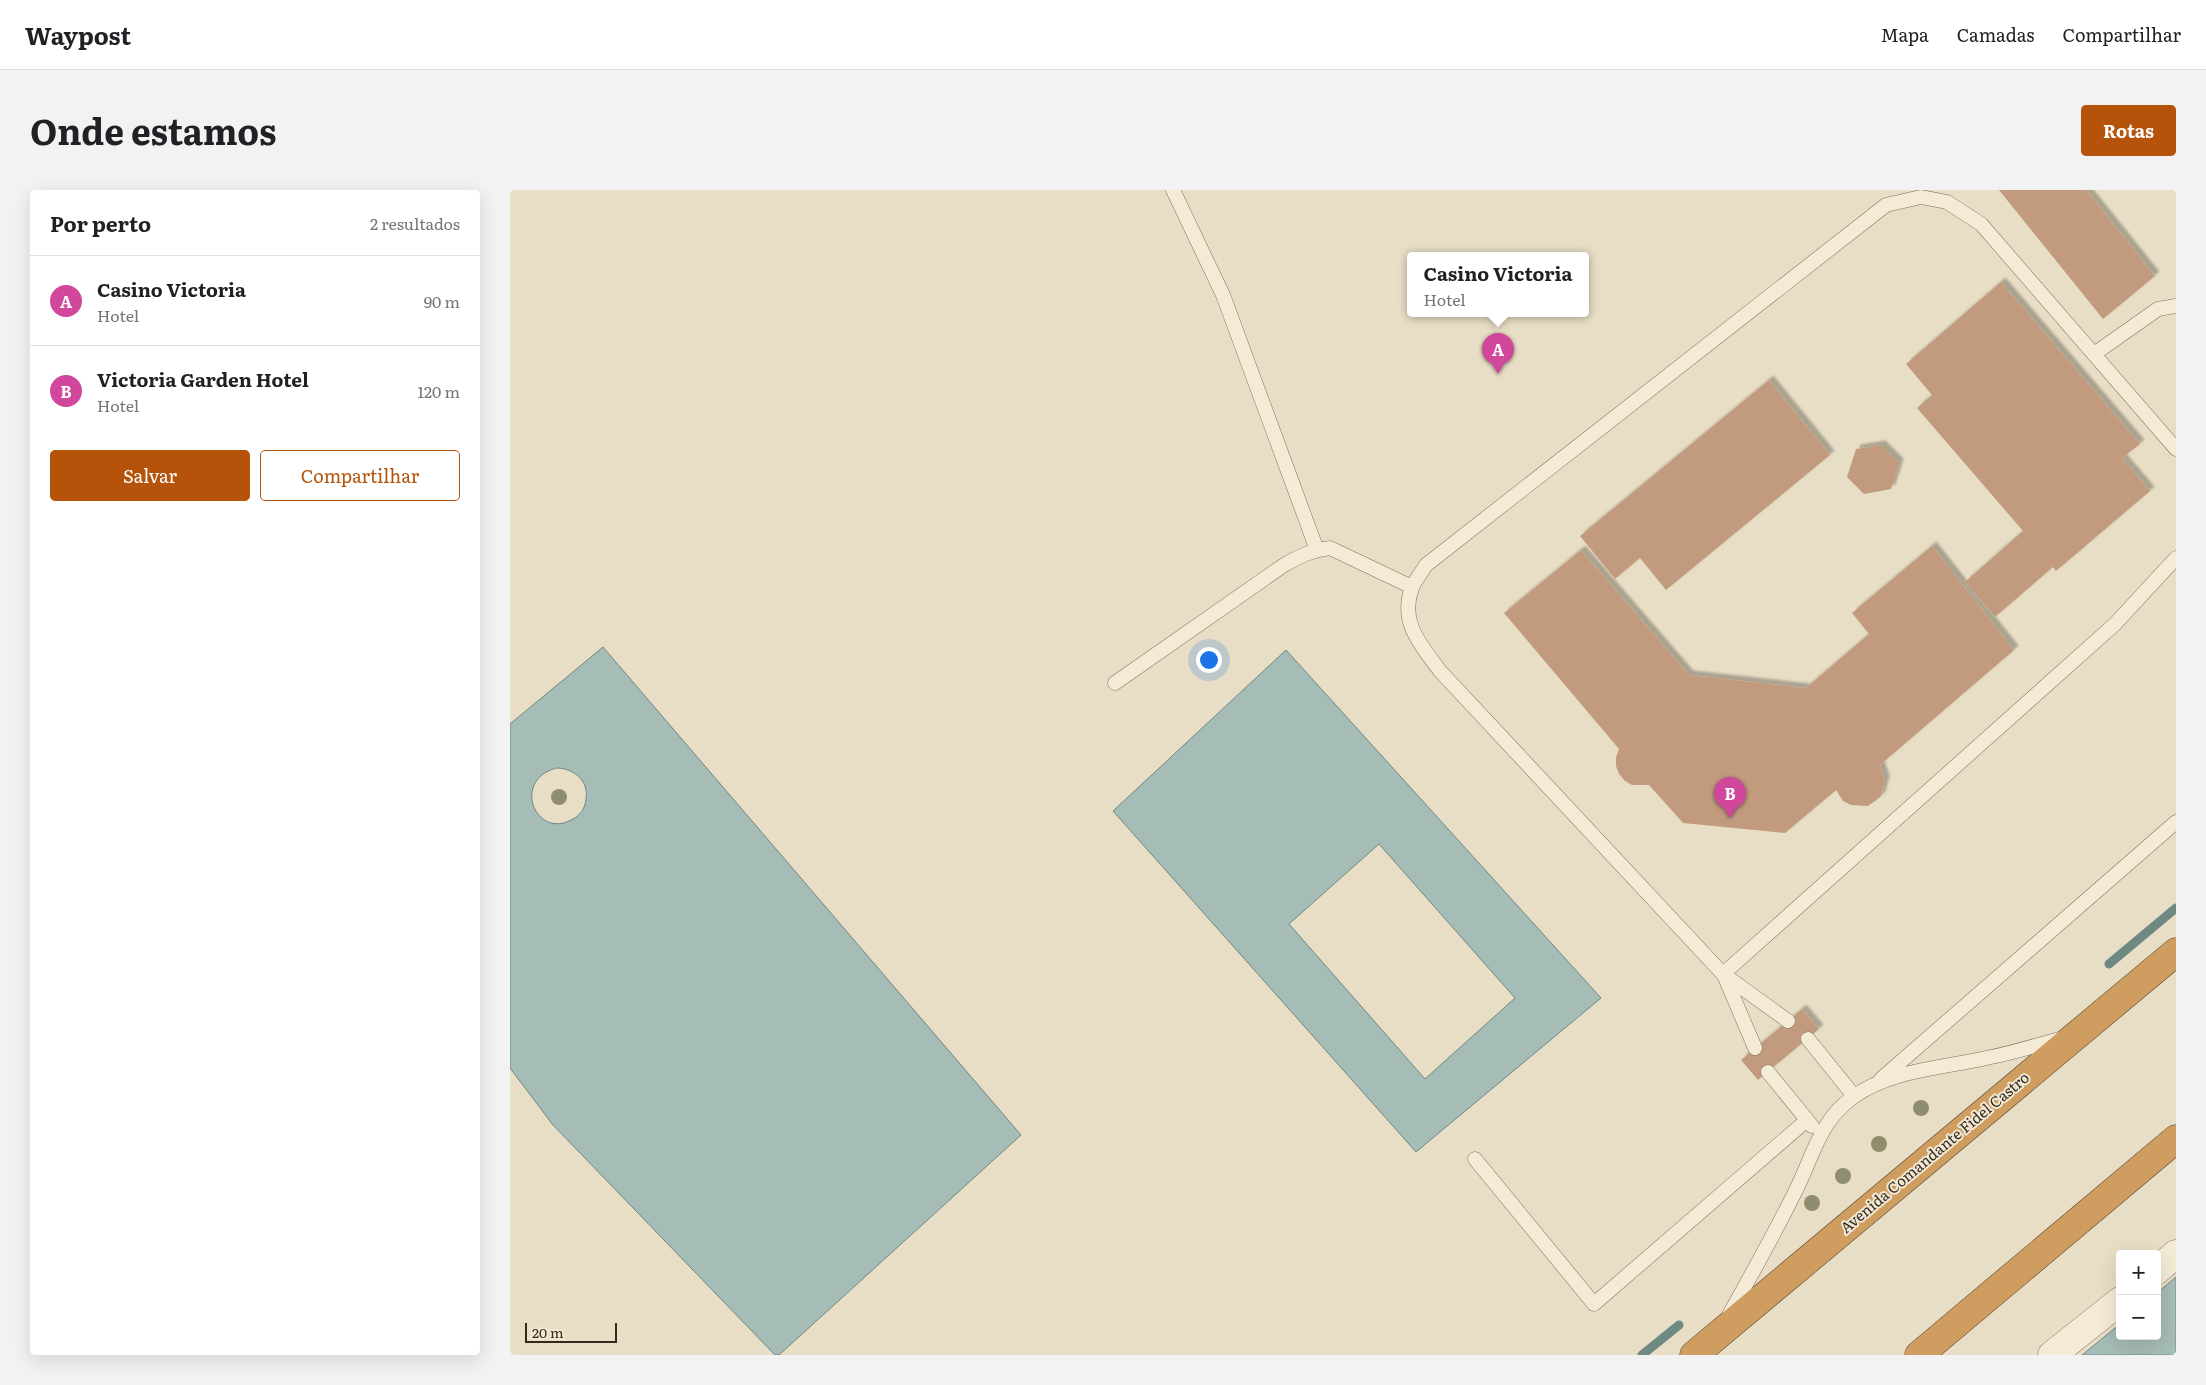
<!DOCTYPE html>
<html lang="pt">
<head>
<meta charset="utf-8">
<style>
	:root { --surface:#fff; --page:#f2f2f2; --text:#202124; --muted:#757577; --line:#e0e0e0; --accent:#b45309 }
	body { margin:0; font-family:Literata,serif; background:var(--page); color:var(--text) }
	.controls { position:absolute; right:15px; bottom:15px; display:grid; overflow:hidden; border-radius:5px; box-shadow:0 5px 20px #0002 }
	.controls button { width:45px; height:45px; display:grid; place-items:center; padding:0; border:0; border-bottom:1px solid var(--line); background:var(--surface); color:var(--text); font:25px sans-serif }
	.scale { position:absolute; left:15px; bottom:12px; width:92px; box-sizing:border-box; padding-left:5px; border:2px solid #33291f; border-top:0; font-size:14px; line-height:18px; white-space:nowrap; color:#33291f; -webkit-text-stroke:4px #f1e8d3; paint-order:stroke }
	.you { position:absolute; left:698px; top:469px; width:18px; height:18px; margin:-12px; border:4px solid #fff; border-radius:50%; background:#1a73e8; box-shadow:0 0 0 8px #1a73e833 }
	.badge { display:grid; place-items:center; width:32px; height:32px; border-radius:50%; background:var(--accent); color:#fff; font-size:16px; font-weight:700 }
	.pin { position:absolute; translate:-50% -41px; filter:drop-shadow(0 1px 2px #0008) }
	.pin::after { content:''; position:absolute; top:26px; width:18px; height:15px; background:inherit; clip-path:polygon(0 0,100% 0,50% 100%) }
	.popup { position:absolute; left:897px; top:62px; width:182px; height:65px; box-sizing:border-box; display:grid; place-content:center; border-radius:5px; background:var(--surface); filter:drop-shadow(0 1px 4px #0005); font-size:16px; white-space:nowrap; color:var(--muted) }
	.popup b { font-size:19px; color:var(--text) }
	.popup::after { content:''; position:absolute; left:50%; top:100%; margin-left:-10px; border:10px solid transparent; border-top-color:var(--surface) }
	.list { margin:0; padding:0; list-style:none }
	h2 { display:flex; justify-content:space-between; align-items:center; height:65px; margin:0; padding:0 20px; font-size:21px }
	h2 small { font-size:16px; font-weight:400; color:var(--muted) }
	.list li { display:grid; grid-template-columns:32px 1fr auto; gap:15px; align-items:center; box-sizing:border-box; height:90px; padding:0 20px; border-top:1px solid var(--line) }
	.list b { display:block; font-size:19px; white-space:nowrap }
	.list p { margin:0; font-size:16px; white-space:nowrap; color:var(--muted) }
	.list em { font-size:16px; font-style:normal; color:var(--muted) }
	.actions { display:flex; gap:10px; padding:15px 20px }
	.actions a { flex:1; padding:11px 0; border:1px solid var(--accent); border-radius:5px; text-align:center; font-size:18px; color:var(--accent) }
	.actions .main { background:var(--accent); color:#fff }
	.map { position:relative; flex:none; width:1666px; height:1165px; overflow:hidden; border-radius:5px }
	header { display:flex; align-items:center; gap:30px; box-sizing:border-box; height:70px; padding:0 25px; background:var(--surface); border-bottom:1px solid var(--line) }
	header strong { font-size:24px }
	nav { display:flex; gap:28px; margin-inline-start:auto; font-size:18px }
	.intro { display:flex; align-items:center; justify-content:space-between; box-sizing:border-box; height:120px; padding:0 30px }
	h1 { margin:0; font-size:35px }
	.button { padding:12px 22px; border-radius:5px; background:var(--accent); color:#fff; font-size:18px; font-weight:700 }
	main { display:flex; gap:30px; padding:0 30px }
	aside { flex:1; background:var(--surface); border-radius:5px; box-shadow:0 5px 20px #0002 }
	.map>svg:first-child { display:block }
	.water { fill:#a6bcb6; stroke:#6e8982; fill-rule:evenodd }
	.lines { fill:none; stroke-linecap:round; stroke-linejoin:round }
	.stream { stroke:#6e8982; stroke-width:9 }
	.building { fill:#c29b7f; filter:url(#shadow) }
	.service-casing { stroke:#81705d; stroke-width:15 }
	.minor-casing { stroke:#81705d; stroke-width:29 }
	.motorway-casing { stroke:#4f3f31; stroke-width:29 }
	.service { stroke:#f4ebd7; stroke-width:14 }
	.minor { stroke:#f4ebd7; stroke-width:28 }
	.motorway { stroke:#ce9d5f; stroke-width:28 }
	.tree { fill:#8e8e6f }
	.labels { text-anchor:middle; stroke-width:4; stroke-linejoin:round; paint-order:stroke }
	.street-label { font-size:15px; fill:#33291f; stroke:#f1e8d3 }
</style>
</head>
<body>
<header>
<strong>Waypost</strong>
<nav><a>Mapa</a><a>Camadas</a><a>Compartilhar</a></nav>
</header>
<div class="intro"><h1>Onde estamos</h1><a class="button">Rotas</a></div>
<main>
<aside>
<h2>Por perto<small>2 resultados</small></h2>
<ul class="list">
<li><span class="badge" style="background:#d1479c">A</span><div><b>Casino Victoria</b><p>Hotel</p></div><em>90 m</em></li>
<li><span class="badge" style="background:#d1479c">B</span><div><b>Victoria Garden Hotel</b><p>Hotel</p></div><em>120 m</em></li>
</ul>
<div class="actions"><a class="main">Salvar</a><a>Compartilhar</a></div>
</aside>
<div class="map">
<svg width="1666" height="1165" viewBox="0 0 1666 1165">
	<defs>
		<filter id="shadow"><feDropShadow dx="4.5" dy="-4.5" stdDeviation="1" flood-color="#0004"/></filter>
	</defs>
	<rect width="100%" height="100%" fill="#e8dec5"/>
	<!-- water -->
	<g class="water">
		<path d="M93,457L511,945L269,1165H265L43,935L0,878V534ZM46,578C63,578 79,590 76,609C75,619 70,626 61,630C26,649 1,591 46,578Z"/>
		<path d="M776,460L1091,808L906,962L603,621ZM869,654L1005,808L915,889L779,734Z"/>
		<polygon points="1666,1087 1666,1165 1572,1165 1610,1134 1610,1146 1647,1146 1647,1103"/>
	</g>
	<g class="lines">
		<!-- stream -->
		<g class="stream">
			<polyline points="1599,774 1666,718"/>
			<polyline points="1132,1165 1169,1135"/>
		</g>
	</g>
	<!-- building -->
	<g class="building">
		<polygon points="1489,0 1576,0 1645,86 1593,129"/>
		<polygon points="1491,92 1630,254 1612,268 1640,301 1546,381 1543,377 1485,427 1455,392 1513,341 1407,218 1422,205 1396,174"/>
		<polygon points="1259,190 1320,265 1156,400 1130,368 1105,389 1070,346"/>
		<polygon points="1371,255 1389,273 1381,299 1354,304 1337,287 1346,259"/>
		<polygon points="1422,356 1504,460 1370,575 1375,590 1371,606 1365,611 1358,616 1341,615 1333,611 1326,600 1275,643 1173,633 1139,595 1122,595 1115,591 1109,584 1106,576 1106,567 1109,559 994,423 1071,360 1179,485 1296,498 1359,444 1342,423"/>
		<polygon points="1292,819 1309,839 1248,890 1231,870"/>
	</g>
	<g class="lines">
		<!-- service casing -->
		<g class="service-casing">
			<g id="service">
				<polyline points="663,0 713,105 807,360"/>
				<polyline points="1584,164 1648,119 1666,116"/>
				<path d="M605,493L774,375C790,366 802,360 820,358L902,397"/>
				<polyline points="1213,784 1605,434 1666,368"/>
				<polyline points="1214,785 1245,858"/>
				<path d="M1278,831L1213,784L930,481C911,455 889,432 902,398C905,390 912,382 916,375L1376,15L1411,7L1437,12L1471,34L1666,259"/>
				<polyline points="1298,849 1344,906"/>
				<polyline points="1258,882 1302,936"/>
				<polyline points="1371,889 1666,632"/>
				<polyline points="965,969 1084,1114 1297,930"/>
				<path d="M1218,1127C1241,1085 1265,1043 1286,1000C1304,964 1309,932 1343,907C1382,879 1435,878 1481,867C1506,862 1530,854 1554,848"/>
			</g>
		</g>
		<!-- minor casing -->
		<g class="minor-casing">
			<g id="minor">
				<polyline points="1647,1080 1666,1064"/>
				<polyline points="1542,1165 1610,1111"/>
			</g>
		</g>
		<!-- motorway casing -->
		<g class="motorway-casing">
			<g id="motorway">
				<polyline points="1184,1165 1666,762"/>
				<polyline points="1409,1165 1666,949"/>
			</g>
		</g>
		<!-- service -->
		<use href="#service" class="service"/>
		<!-- minor -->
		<use href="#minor" class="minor"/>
		<!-- motorway -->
		<use href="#motorway" class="motorway"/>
	</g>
	<!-- trees -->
	<g class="tree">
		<circle cx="49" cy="607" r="8"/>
		<circle cx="1411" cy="918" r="8"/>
		<circle cx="1369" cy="954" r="8"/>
		<circle cx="1333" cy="986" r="8"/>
		<circle cx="1302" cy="1013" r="8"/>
	</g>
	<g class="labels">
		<!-- street labels -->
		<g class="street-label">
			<text transform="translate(1425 963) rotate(-40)" y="5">Avenida Comandante Fidel Castro</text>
		</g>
	</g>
</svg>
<div class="controls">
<button>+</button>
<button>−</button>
</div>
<div class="scale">20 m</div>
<div class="you"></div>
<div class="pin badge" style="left:988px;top:184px;background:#d1479c">A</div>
<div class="popup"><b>Casino Victoria</b>Hotel</div>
<div class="pin badge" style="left:1220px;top:628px;background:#d1479c">B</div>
</div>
</main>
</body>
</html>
